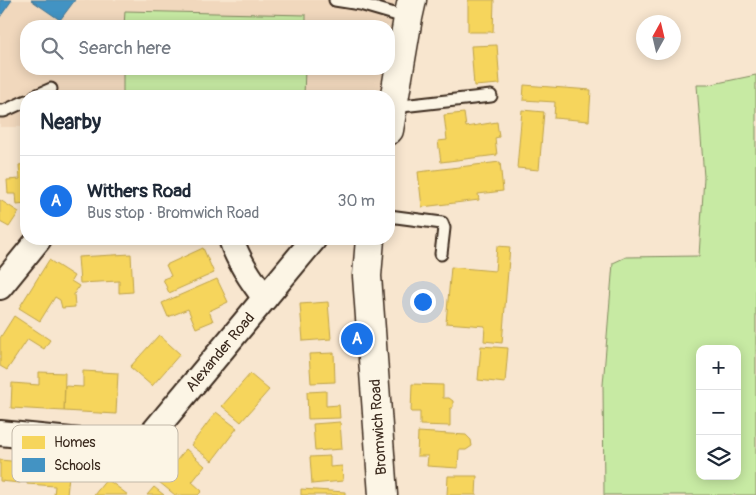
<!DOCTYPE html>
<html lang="en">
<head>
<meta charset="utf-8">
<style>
	:root { --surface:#fff; --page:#f6f6f7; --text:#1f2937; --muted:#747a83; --line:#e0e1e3; --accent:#1a73e8 }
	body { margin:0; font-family:Pangolin,sans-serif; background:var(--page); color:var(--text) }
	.controls { position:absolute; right:15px; bottom:15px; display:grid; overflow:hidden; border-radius:10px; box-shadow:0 2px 12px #0003 }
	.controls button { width:45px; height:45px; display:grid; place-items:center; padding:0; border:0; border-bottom:1px solid var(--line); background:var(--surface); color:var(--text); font:25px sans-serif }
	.compass { position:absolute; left:636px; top:15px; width:45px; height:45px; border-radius:50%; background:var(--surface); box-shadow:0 2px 12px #0003; rotate:8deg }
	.you { position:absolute; left:422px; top:301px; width:18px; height:18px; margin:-12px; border:4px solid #fff; border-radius:50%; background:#1a73e8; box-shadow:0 0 0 8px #1a73e833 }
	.badge { display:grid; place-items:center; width:32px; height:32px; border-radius:50%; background:var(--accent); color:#fff; font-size:16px; font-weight:700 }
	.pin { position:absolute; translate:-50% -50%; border:2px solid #fff; box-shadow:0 1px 5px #0006 }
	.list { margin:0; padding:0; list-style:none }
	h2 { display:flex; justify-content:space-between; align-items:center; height:65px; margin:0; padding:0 20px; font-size:21px }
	h2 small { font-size:16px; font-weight:400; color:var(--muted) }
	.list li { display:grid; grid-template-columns:32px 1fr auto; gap:15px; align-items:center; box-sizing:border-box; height:90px; padding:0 20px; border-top:1px solid var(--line) }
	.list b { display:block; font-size:19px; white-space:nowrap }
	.list p { margin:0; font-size:16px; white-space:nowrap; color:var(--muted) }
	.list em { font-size:16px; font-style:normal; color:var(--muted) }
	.icon { flex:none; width:28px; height:28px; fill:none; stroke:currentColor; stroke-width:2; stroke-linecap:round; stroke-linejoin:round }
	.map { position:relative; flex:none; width:756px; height:495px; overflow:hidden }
	.search { position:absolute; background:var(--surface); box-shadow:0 2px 12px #0003; left:20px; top:20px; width:375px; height:55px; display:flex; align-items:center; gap:12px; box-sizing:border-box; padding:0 18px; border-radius:20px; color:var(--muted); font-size:19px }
	.panel { position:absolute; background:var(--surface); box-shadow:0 2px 12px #0003; left:20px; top:90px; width:375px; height:155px; border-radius:20px }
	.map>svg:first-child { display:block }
	.built { fill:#f1d8bd }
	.green { fill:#c7eaa3; stroke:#818a60; fill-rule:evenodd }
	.homes { fill:#f6d55c; stroke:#bea249 }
	.schools { fill:#4393c3; stroke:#417492 }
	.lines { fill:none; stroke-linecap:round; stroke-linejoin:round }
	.lane-casing { stroke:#3b2a1e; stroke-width:15 }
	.street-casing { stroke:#3b2a1e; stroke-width:28 }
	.primary-casing { stroke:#3b2a1e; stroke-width:31 }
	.lane { stroke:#fcf5e5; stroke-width:11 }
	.street { stroke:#fcf5e5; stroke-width:24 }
	.primary { stroke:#fcf5e5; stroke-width:28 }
	.labels { text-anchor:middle; stroke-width:5; stroke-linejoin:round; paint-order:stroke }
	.street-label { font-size:15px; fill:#3b2a1e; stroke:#fcf5e5 }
	.key { fill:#fcf5e5; stroke:#c2b8a9; stroke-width:1 }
	.key-label { font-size:14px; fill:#3b2a1e }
</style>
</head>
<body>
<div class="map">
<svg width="756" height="495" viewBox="0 0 756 495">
	<rect width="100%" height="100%" fill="#f8e6cf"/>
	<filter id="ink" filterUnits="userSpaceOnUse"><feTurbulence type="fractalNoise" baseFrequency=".02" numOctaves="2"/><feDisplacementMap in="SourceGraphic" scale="10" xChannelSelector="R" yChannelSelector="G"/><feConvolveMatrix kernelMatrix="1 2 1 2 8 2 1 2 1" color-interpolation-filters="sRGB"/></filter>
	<g filter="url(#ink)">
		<!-- built -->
		<polygon class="built" points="0,0 395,0 389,41 389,26 26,26 26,69 384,69 380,96 26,96 26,127 0,127"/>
		<!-- green -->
		<g class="green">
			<polygon points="125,11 306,15 306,26 124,26"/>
			<polygon points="123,69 305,69 304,96 123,96"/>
			<path d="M756,75V495H604L603,385L613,263L626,257L699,256L704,177L697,85H708ZM700,349H737V476H700Z"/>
		</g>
		<!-- homes -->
		<g class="homes">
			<polygon points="468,0 494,0 493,32 468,32"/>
			<polygon points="497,45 500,84 474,86 471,46"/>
			<polygon points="524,85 591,90 589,121 554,118 555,102 523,100"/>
			<polygon points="522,110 544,112 539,170 517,168"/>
			<polygon points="464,113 466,127 497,122 499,137 495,138 497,155 441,162 438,141 447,140 444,115"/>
			<polygon points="500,162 503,191 478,194 479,200 422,207 418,172"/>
			<polygon points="26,164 26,204 17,205 16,194 8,194 7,180 20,179 19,165"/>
			<polygon points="0,200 19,212 9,227 0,222"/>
			<polygon points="497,246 510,247 502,343 484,341 485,326 446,323 451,267 495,271"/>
			<polygon points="203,248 214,273 169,293 163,279 171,276 166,265"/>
			<polygon points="131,254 133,292 119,293 119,281 80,283 78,257"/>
			<polygon points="49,260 74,276 71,281 79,286 74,294 75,307 62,308 60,300 55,297 40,321 19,308"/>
			<polygon points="217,279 228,302 209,311 213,321 196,328 188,309 168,317 162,303"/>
			<polygon points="328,302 331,339 303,341 300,304"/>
			<polygon points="14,316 50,340 44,349 28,339 7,370 0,366 0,338"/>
			<polygon points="159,335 180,354 152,386 130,367"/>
			<polygon points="481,346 508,348 505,383 478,380"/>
			<polygon points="334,353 335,382 311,383 309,354"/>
			<polygon points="83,371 118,373 116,414 64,411 65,386 83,387"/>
			<polygon points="39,372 65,373 64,411 11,408 12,383 39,385"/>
			<polygon points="250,374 269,390 241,422 222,406"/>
			<polygon points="412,384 443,385 443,398 449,398 453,401 453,407 450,409 450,426 420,425 420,412 411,412"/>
			<polygon points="326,391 326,406 339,405 340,418 308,419 307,392"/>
			<polygon points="216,412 237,428 212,461 191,445"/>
			<polygon points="340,422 342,449 315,451 313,424"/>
			<polygon points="418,432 466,435 471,440 472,446 466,450 459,450 458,468 427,466 428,456 417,456"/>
			<polygon points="186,449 205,466 192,482 202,491 198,495 175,495 159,482"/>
			<polygon points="330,456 330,467 342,466 343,481 312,484 310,457"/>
			<polygon points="0,460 21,462 20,483 0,481"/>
			<polygon points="28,463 70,466 67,495 54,495 55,486 27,484"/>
			<polygon points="448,476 477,476 476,495 447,495"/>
			<polygon points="107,479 128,495 94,495"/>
			<polygon points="154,487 164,495 147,495"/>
			<polygon points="301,489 345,492 345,495 301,495"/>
		</g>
		<!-- schools -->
		<g class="schools">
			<polygon points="0,0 12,0 0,17"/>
			<polygon points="31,0 75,0 60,20"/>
		</g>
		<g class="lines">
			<!-- lane casing -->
			<g class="lane-casing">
				<g id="lane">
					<polyline points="335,0 360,4 408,18"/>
					<polyline points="35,96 51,89"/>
					<polyline points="393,107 491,96"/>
					<polyline points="0,111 4,111 26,101"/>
					<polyline points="389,216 442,223 444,228 441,254"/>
				</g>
			</g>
			<!-- street casing -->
			<g class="street-casing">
				<g id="street">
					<path d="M231,239C238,261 251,280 265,298"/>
					<polyline points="0,287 39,239"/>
					<polyline points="0,433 141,447"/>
					<polyline points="126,465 314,239"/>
				</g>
			</g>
			<!-- primary casing -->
			<g class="primary-casing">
				<g id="primary">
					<polyline points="389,130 408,18 412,0"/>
					<polyline points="370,239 367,276 383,495"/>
				</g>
			</g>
			<!-- lane -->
			<use href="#lane" class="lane"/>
			<!-- street -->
			<use href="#street" class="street"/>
			<!-- primary -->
			<use href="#primary" class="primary"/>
		</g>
	</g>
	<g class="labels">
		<!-- street labels -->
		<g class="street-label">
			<text transform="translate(220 352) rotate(-50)" y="5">Alexander Road</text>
			<text transform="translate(378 427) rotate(-94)" y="5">Bromwich Road</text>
		</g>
	</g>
	<!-- legend -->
	<rect x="12" y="425" width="166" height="57" rx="8" class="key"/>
	<rect x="22" y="436" width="23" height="13" fill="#f6d55c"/>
	<rect x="22" y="458" width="23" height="14" fill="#4393c3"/>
	<g class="key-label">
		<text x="54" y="447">Homes</text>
		<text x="54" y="470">Schools</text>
	</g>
</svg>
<div class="controls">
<button>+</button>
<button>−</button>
<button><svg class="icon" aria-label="layers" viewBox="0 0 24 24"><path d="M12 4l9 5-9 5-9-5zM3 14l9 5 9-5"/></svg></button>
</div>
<svg class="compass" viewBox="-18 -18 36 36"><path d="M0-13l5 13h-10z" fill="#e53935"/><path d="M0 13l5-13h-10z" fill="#747a83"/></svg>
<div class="you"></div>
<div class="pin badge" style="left:357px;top:339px">A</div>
<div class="search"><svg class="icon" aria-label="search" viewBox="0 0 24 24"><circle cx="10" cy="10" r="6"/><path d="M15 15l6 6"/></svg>Search here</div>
<section class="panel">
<h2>Nearby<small></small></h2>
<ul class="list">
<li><span class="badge">A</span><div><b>Withers Road</b><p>Bus stop · Bromwich Road</p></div><em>30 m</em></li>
</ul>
</section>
</div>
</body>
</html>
